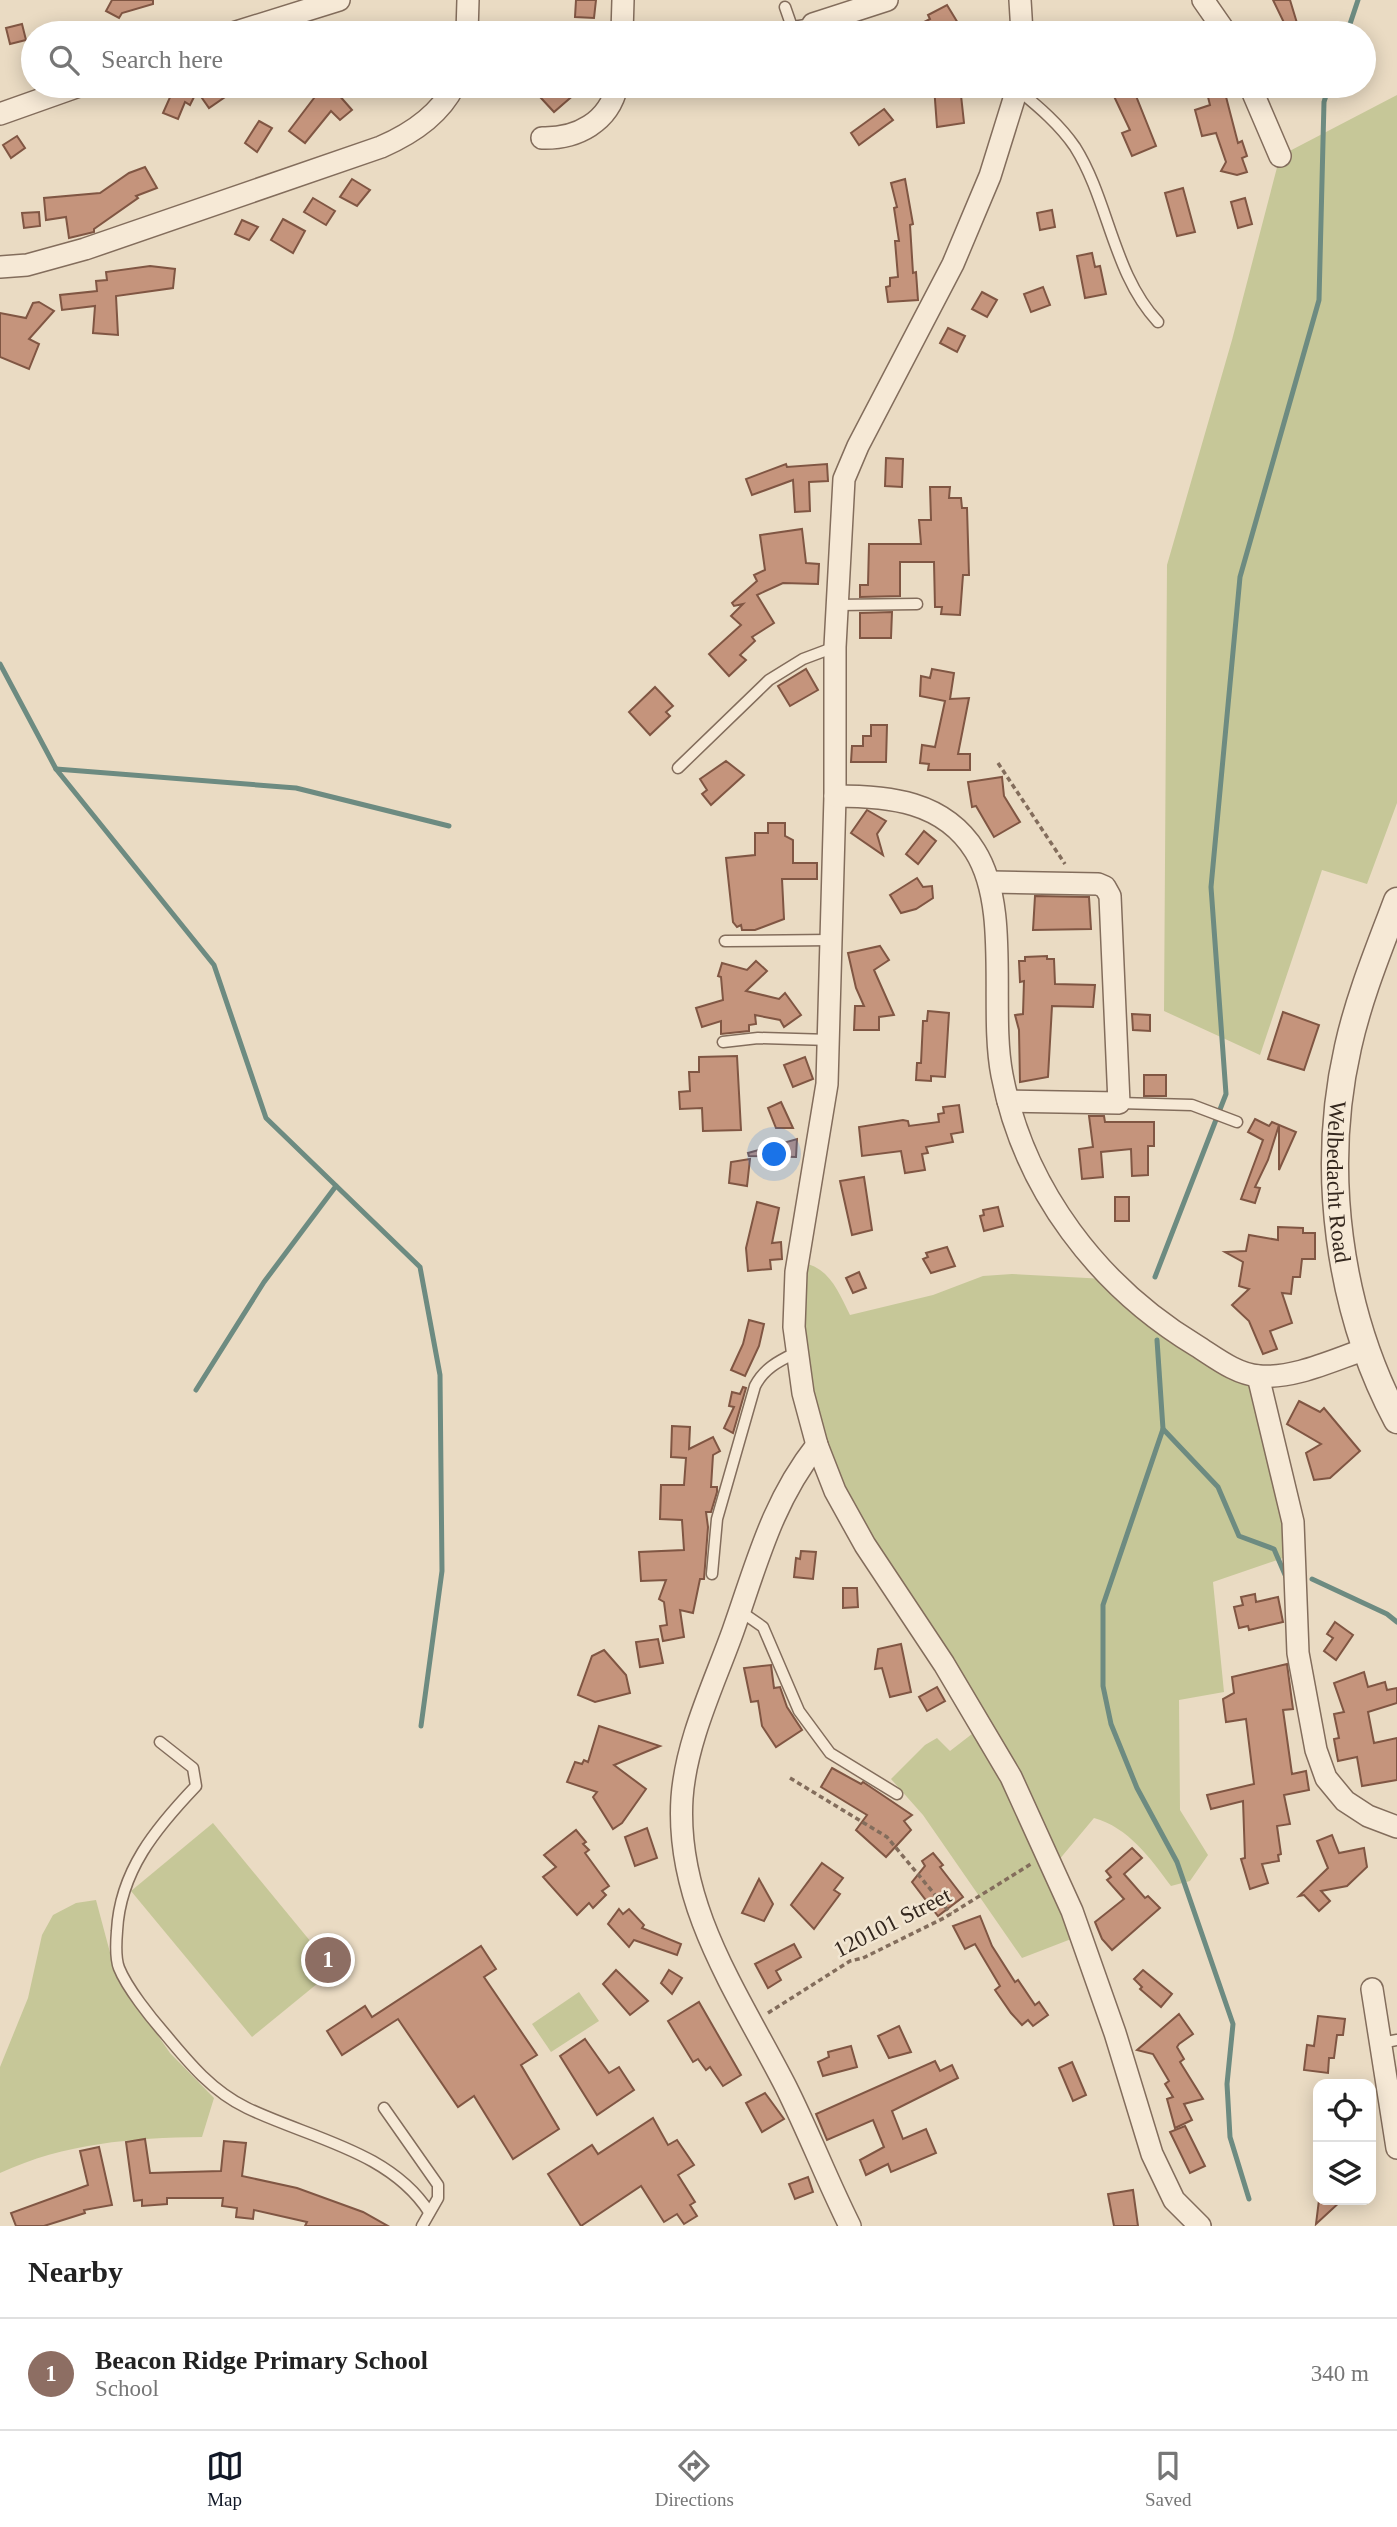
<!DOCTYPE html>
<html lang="en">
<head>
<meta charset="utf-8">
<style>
	:root { --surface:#fff; --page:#f2f2f2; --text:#222; --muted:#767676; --line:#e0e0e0; --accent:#111827 }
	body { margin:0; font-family:Georgia,serif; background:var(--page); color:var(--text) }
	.controls { position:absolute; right:21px; bottom:21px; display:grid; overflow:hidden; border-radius:14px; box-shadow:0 4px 18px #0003 }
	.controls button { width:63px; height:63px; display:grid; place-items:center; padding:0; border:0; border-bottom:2px solid var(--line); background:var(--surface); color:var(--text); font:35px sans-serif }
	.you { position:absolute; left:775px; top:1155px; width:24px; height:24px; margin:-18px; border:5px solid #fff; border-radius:50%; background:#1a73e8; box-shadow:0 0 0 10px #1a73e833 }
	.badge { display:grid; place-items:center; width:46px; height:46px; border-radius:50%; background:var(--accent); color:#fff; font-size:23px; font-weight:700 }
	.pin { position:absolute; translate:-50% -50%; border:4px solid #fff; box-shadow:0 2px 7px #0006 }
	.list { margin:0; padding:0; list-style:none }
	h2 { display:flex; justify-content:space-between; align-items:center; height:91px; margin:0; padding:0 28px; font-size:30px }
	h2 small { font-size:23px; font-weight:400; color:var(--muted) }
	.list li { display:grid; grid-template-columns:46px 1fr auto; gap:21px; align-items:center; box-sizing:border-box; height:112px; padding:0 28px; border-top:2px solid var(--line) }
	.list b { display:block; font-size:26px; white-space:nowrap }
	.list p { margin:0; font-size:23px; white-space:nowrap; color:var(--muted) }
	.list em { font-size:23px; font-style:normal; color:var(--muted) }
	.icon { flex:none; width:38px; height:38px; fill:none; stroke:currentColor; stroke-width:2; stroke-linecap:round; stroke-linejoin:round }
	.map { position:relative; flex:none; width:1397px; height:2226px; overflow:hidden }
	.search { position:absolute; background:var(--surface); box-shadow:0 4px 18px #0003; left:21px; right:21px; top:21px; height:77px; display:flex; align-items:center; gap:18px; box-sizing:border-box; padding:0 24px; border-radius:38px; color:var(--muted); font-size:26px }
	.sheet { height:203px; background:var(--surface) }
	nav { display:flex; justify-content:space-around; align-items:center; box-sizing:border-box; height:98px; border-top:2px solid var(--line); background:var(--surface); font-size:19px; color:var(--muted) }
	nav a { display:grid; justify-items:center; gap:4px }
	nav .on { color:var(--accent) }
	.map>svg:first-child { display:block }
	.green { fill:#c6c798 }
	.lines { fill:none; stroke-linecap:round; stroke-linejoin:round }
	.stream { stroke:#6d8b81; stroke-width:5 }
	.building { fill:#c5947c; stroke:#805643; stroke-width:2 }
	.service-casing { stroke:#836d5c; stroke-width:13 }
	.minor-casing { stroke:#836d5c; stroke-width:24 }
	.tertiary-casing { stroke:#836d5c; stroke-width:29 }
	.path { stroke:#836d5c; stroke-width:3.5; stroke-dasharray:5 3.5; stroke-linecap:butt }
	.service { stroke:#f6e9d6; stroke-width:10 }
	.minor { stroke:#f6e9d6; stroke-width:21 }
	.tertiary { stroke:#f6e9d6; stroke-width:26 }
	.labels { text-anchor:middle; stroke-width:5; stroke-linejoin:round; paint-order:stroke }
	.street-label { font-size:23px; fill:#34271e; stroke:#f2e6d2 }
</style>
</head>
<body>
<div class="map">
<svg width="1397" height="2226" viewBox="0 0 1397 2226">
	<rect width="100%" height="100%" fill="#eadbc3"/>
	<!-- green -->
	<g class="green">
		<polygon points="1397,95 1397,803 1367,884 1322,870 1260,1055 1164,1011 1167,565 1232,340 1280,156"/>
		<path d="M796,1262C828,1264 837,1289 850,1315L933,1295L983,1276L1012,1274L1106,1279L1257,1377L1292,1555L1213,1582L1224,1692L1179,1700L1180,1810L1208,1855L1190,1881L1171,1886C1151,1859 1128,1827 1094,1818L1053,1867L1079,1936L1022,1958L923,1815L891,1779L925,1745L937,1738L950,1751L981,1727L814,1444Z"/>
		<polygon points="213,1823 334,1970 252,2037 131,1891"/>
		<path d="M96,1900L116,1975L170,2053L214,2098L202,2137C132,2138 65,2143 0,2173V2067L28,1998L42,1935L53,1915L76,1903Z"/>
		<polygon points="579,1992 599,2021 551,2052 532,2024"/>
	</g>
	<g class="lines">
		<!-- stream -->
		<g class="stream">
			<polyline points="1347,33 1358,0"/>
			<polyline points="0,664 56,769 214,965 266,1118 420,1267 440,1375 442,1571 421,1726"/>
			<polyline points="56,769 296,788 449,826"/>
			<polyline points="1155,1277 1226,1094 1211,887 1240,577 1319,300 1324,102 1329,86"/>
			<polyline points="1157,1340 1163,1429 1218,1487 1239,1536 1274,1549 1286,1577"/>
			<polyline points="196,1390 264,1282 336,1186"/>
			<polyline points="1163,1429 1103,1605 1103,1686 1111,1724 1137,1788 1177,1862 1233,2024 1227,2084 1230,2137 1249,2199"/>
			<polyline points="1312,1579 1387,1614 1397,1622"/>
		</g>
	</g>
	<!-- building -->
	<g class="building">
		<polygon points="112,0 153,0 153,4 122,13 119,18 106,11"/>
		<polygon points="576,0 596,0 594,18 575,17"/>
		<polygon points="1273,0 1290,0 1300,33 1289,33"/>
		<polygon points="947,5 964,33 903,33 930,19 928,15"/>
		<polygon points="22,24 26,40 10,44 6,28"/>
		<polygon points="175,86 241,86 209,108 197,91 190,105 185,102 178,119 163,113"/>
		<polygon points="305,86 331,86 352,110 340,120 331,111 305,143 289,131 314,98"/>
		<polygon points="555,86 584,86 554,112 541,98"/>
		<polygon points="934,86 960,86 964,123 937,127"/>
		<polygon points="1120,86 1132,86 1156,146 1132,156 1122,133 1130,130 1111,90"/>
		<polygon points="1225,93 1238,143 1242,141 1247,156 1242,158 1247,172 1237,175 1221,171 1226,162 1216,133 1202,136 1195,110 1210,105 1208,97"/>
		<polygon points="884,109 893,120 859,145 851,133"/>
		<polygon points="259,121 272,128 257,152 245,143"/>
		<polygon points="17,136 25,148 11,158 3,145"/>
		<polygon points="145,167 157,188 136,196 138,198 94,229 94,232 69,238 66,217 46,220 44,198 100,193 129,173"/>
		<polygon points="352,179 370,190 357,206 340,197"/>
		<polygon points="905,179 913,224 910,225 913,273 916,272 918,300 888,302 886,287 890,286 890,278 898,277 895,241 899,241 894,208 897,207 891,183"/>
		<polygon points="1183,188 1195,232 1177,236 1165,193"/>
		<polygon points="313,198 335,211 326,225 304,212"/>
		<polygon points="1245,198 1252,224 1238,228 1231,202"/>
		<polygon points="1052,210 1055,227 1040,230 1037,213"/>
		<polygon points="39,212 40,226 24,228 22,213"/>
		<polygon points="283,219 305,231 293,253 271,240"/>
		<polygon points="242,220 258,227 249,240 235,234"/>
		<polygon points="1092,253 1095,267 1100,266 1106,294 1085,298 1077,256"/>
		<polygon points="150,266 175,269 173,288 116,296 118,335 93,333 95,306 62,310 60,295 97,291 96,281 107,280 106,272"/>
		<polygon points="1043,287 1050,305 1031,312 1024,294"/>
		<polygon points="982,292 997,300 987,317 972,309"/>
		<polygon points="39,302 54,311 29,339 39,344 29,369 0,357 0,313 26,318 33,303"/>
		<polygon points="948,328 965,336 957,352 940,343"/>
		<polygon points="886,458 903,459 902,487 885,486"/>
		<polygon points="786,464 787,467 827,464 828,481 809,482 810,511 795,512 793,480 752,495 746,479"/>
		<polygon points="930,487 950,487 949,498 961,498 962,508 967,508 969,575 963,575 960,615 941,614 942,607 935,607 934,562 900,562 900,596 860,597 860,585 868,585 869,544 921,544 919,520 931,520"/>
		<polygon points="802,529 806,563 819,564 818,584 783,583 757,595 774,623 752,637 755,641 740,655 746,660 729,676 709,654 741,625 731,616 743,604 734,606 732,603 757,581 754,575 765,570 760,535"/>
		<polygon points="892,612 891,638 860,638 860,613"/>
		<polygon points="806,669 818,690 790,706 778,686"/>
		<polygon points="932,669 954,673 950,699 969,698 958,754 970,754 970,770 928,770 929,764 920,763 922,745 935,747 945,701 920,696 921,676 930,678"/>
		<polygon points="655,687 673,706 666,712 670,716 650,735 629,712"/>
		<polygon points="871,725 887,725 886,762 851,762 852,746 863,746 863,736 871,736"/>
		<polygon points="726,761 744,775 711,805 702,794 707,790 700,779"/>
		<polygon points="1002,777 1004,796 1020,822 994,837 976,806 972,807 968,782"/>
		<polygon points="867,810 886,821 877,834 883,855 851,833"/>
		<polygon points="768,823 785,823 785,836 793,840 793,863 817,863 817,879 782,879 784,919 755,930 742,930 741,925 737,927 733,922 726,858 755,855 755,833 768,833"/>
		<polygon points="924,831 936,841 918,864 906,854"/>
		<polygon points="917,878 923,887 932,886 933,898 916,909 901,913 890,895"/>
		<polygon points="1035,896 1089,897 1091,929 1033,930"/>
		<polygon points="880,946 889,960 874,970 894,1015 879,1017 879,1030 854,1030 855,1006 864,1006 856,988 848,953"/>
		<polygon points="1047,956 1047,959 1054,959 1055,984 1095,985 1093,1007 1052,1006 1048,1077 1020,1082 1019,1030 1015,1015 1023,1014 1024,981 1020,982 1019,961 1025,961 1025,957"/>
		<polygon points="756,961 767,971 746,991 779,999 785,993 801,1015 784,1027 780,1020 755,1015 756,1024 749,1025 749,1031 721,1034 721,1021 702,1027 696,1008 723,1000 721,977 718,976 722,963 747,970"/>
		<polygon points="928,1011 949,1013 945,1077 931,1076 931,1081 916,1080 917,1063 921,1063 923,1021 927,1021"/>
		<polygon points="1283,1012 1319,1025 1304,1070 1268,1059"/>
		<polygon points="1132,1014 1150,1015 1150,1031 1133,1030"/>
		<polygon points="737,1056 741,1130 703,1131 702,1108 680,1109 679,1092 690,1091 689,1072 699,1072 699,1057"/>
		<polygon points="805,1057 813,1079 793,1087 784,1065"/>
		<rect x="1144" y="1075" width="22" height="21"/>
		<polygon points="781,1102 793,1128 776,1128 768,1108"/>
		<polygon points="959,1105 963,1132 951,1134 953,1142 926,1147 928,1153 922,1154 925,1170 905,1173 901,1151 862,1156 859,1127 903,1120 908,1121 909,1126 939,1122 938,1114 944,1113 943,1107"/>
		<polygon points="1089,1116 1104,1116 1105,1122 1154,1122 1154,1146 1148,1146 1148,1175 1132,1176 1131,1149 1101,1152 1103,1177 1082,1179 1079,1149 1093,1147"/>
		<polygon points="1255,1119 1269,1126 1272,1122 1296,1132 1279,1170 1279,1125 1268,1160 1255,1187 1260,1188 1255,1203 1241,1199 1263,1140 1248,1132"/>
		<polygon points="797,1139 796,1157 749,1156 748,1153"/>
		<polygon points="750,1159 747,1186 729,1183 731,1162"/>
		<polygon points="864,1177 872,1230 852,1235 840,1181"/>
		<rect x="1115" y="1197" width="14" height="24"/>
		<polygon points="757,1202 779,1208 772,1243 781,1242 782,1259 770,1260 771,1269 748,1271 746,1248"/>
		<polygon points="998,1207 1003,1226 984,1231 980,1216 984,1215 983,1210"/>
		<polygon points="1278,1227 1303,1228 1303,1233 1315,1233 1315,1259 1302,1259 1300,1277 1293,1277 1291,1294 1282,1293 1292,1323 1270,1331 1277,1349 1263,1354 1249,1321 1232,1305 1249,1289 1239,1286 1243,1262 1225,1252 1246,1251 1249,1235 1278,1240"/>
		<polygon points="947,1247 955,1266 931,1273 923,1259 928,1257 926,1253"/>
		<polygon points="859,1272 866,1288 853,1293 846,1278"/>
		<polygon points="749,1320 764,1324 759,1346 745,1376 731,1370 743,1344"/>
		<polygon points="743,1387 746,1388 733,1433 724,1428 734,1407 729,1406 732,1392 740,1394"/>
		<polygon points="1299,1401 1320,1412 1324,1408 1360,1451 1330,1478 1314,1480 1306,1453 1321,1444 1287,1424"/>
		<polygon points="672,1426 690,1427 689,1449 713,1437 720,1451 713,1455 711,1487 717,1487 717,1492 711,1512 706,1512 708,1527 704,1579 700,1579 693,1613 680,1610 684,1637 663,1641 660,1626 667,1625 664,1602 659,1599 666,1580 641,1581 639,1552 684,1550 682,1520 660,1519 661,1485 684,1485 686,1458 671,1457"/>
		<polygon points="801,1551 816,1552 813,1579 794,1577 796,1558 800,1559"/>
		<polygon points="843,1588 857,1588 858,1607 843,1608"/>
		<polygon points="1255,1594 1256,1602 1278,1597 1283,1622 1249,1630 1248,1626 1239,1628 1234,1607 1243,1605 1241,1597"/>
		<polygon points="1335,1622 1353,1635 1336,1660 1324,1651 1333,1638 1327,1634"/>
		<polygon points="658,1639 663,1663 640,1667 636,1642"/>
		<polygon points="901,1644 911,1692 890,1697 882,1668 875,1669 878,1649"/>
		<polygon points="604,1650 626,1675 630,1693 595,1702 578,1695 592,1656"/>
		<polygon points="1287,1664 1293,1709 1283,1710 1292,1774 1306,1771 1309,1790 1284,1795 1290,1824 1277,1826 1281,1854 1278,1855 1279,1861 1262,1864 1268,1883 1250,1889 1241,1859 1245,1858 1243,1801 1211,1809 1207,1795 1254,1784 1246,1719 1226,1722 1223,1699 1234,1693 1232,1677"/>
		<polygon points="771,1665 774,1688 780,1687 787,1707 802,1730 776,1747 762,1726 758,1701 751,1702 744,1668"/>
		<polygon points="1364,1672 1368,1687 1385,1682 1387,1690 1397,1688 1397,1703 1368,1712 1374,1743 1397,1738 1397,1780 1362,1786 1357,1757 1338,1761 1334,1739 1339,1738 1334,1714 1344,1712 1334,1683"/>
		<polygon points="937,1687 945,1701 927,1711 919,1697"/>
		<polygon points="599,1726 660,1746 614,1765 646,1789 622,1823 613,1829 593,1797 597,1792 567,1782 575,1762 582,1764 584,1760 588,1762"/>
		<polygon points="832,1768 861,1784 863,1782 912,1815 904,1821 911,1830 886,1857 856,1830 867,1815 821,1787"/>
		<polygon points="647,1828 657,1858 635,1866 625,1837"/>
		<polygon points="576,1830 586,1842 583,1844 589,1850 585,1853 609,1886 602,1891 606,1895 593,1908 589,1903 577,1915 543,1877 556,1867 544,1855"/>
		<polygon points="1332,1835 1339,1853 1364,1848 1367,1867 1347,1886 1321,1891 1330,1901 1319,1911 1304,1895 1299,1896 1328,1868 1317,1841"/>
		<polygon points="1132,1848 1142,1858 1124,1874 1145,1898 1148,1896 1160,1908 1112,1950 1102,1939 1095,1922 1124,1899 1107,1880 1111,1877 1106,1871"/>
		<polygon points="933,1853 943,1865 940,1867 963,1897 938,1916 912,1882 925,1866 922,1861"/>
		<polygon points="822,1863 843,1878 834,1890 840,1894 814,1929 791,1905"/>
		<polygon points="759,1879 773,1904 764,1921 742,1913"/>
		<polygon points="619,1909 623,1914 629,1909 644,1925 642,1928 681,1944 677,1955 634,1940 629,1947 608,1924"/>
		<polygon points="980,1916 992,1946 1015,1982 1018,1980 1035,2005 1039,2002 1048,2015 1033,2026 1028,2020 1022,2025 1011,2013 995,1990 1000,1986 975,1944 965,1949 953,1926"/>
		<polygon points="794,1944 801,1957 776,1971 781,1980 768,1988 755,1964"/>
		<polygon points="481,1946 496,1969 484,1977 537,2055 521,2065 559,2129 513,2159 474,2096 458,2107 398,2019 342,2055 327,2031 365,2006 372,2017"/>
		<polygon points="616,1970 648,2001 630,2015 603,1984"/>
		<polygon points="669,1970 682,1978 672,1994 661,1983"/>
		<polygon points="1143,1970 1172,1994 1161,2007 1140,1989 1142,1987 1134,1979"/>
		<polygon points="699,2002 741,2075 723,2086 710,2067 706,2070 698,2059 693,2062 668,2021"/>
		<polygon points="1179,2014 1193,2034 1179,2044 1177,2047 1184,2059 1180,2062 1203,2099 1184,2104 1192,2120 1175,2128 1167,2099 1173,2097 1165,2084 1169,2081 1153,2054 1137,2050"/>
		<polygon points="1318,2016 1345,2019 1343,2035 1337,2035 1334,2058 1329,2058 1328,2073 1304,2070 1307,2045 1314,2046"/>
		<polygon points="899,2026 911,2052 889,2058 878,2036"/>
		<polygon points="585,2039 609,2073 619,2067 634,2090 597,2115 560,2056"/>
		<polygon points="851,2046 857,2067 823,2076 818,2062 829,2057 828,2052"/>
		<polygon points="935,2061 940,2071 952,2065 958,2078 892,2111 903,2139 926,2129 936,2153 891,2172 888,2164 866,2175 860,2160 884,2147 873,2120 827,2140 816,2114"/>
		<polygon points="1072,2062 1086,2095 1073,2101 1059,2068"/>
		<polygon points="765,2093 784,2119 762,2132 746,2103"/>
		<polygon points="653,2118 668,2145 677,2140 694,2165 678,2175 695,2202 690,2205 697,2216 684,2224 677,2214 664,2222 641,2186 581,2226 548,2174 592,2145 598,2154"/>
		<polygon points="1185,2126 1205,2166 1190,2173 1170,2132"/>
		<polygon points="145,2139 150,2173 221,2171 224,2141 246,2143 242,2176 297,2188 363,2212 388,2226 305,2226 307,2222 254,2210 253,2219 236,2217 237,2208 222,2206 223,2198 167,2198 167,2204 142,2206 142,2200 134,2201 126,2142"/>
		<polygon points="99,2147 112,2205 84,2210 85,2213 44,2226 16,2226 11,2213 88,2185 80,2151"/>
		<polygon points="808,2177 813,2192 795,2199 789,2184"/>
		<polygon points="1133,2190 1138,2226 1114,2226 1108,2194"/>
		<polygon points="1319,2200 1342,2200 1316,2224"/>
	</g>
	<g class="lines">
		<!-- service casing -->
		<g class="service-casing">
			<g id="service">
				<polyline points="785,7 792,27 813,24"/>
				<path d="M1018,90C1039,107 1060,125 1075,147C1109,201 1113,274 1158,322"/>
				<polyline points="837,605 917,604"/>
				<polyline points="678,768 769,680 803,659 835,647"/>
				<polyline points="725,941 831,940"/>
				<polyline points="723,1042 758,1038 830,1040"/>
				<polyline points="1119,1103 1192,1105 1237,1122"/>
				<path d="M712,1574L717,1519L755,1386C764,1368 779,1361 797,1352"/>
				<polyline points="740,1611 763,1627 799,1711 830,1753 897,1794"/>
				<path d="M160,1742L193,1768L196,1786C156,1828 120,1871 117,1931C116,1943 115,1958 119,1968C127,1988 151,2018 165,2034C189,2063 212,2091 247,2108C309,2138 390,2151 429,2212"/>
				<polyline points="1381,2043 1397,2040"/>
				<polyline points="384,2108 438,2185 438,2198 422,2226"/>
			</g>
		</g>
		<!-- minor casing -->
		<g class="minor-casing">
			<g id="minor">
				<polyline points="1020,0 1022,33"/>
				<polyline points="1203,0 1226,33"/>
				<polyline points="813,24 887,0"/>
				<polyline points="233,33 339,0"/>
				<polyline points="467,33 468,0"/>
				<polyline points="622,33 623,0"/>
				<polyline points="1018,86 990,176 953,264 858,446 844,479 835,647 835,796 827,1084 796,1272 794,1327 803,1393 817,1445 835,1491 865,1545 944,1664 1011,1777 1072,1911 1115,2033 1152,2154 1174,2200 1200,2226"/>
				<polyline points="1250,86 1280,156"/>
				<polyline points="0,114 79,86"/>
				<path d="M542,138C577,139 609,122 617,86"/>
				<path d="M0,267L27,265L85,249L381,147C411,134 439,116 454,86"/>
				<path d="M835,796C889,796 944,801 975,851C1011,908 989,1008 1002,1075C1024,1190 1099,1287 1197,1346C1216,1358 1236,1374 1259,1376C1294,1379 1333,1360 1366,1349"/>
				<polyline points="990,882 1098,884 1105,887 1110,896 1119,1103 1008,1101"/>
				<polyline points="1258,1376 1293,1522 1298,1653 1316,1750 1326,1778 1345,1801 1368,1816 1397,1827"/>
				<path d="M817,1445C772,1502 757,1563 733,1631C714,1684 686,1741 682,1798C675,1906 739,1995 786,2087C809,2133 827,2180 850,2226"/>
				<polyline points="1372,1989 1397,2148"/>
			</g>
		</g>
		<!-- tertiary casing -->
		<g class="tertiary-casing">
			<g id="tertiary">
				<path id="s1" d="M1397,901C1379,949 1359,997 1348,1047C1320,1170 1338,1309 1397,1420"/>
			</g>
		</g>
		<!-- path -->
		<g class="path">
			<polyline points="998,763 1065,864"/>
			<polyline points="790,1778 887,1837 951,1914"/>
			<polyline points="768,2013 850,1961 863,1958 944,1918 1031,1864"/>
		</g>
		<!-- service -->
		<use href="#service" class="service"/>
		<!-- minor -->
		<use href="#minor" class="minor"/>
		<!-- tertiary -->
		<use href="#tertiary" class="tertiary"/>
	</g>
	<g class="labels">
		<!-- street labels -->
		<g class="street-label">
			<text dy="8" stroke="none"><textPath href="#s1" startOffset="290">Welbedacht Road</textPath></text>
			<text transform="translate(892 1922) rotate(-27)" y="8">120101 Street</text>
		</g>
	</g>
</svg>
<div class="controls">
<button><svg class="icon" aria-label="locate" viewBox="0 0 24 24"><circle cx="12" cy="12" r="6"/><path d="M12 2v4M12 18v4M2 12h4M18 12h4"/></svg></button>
<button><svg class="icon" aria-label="layers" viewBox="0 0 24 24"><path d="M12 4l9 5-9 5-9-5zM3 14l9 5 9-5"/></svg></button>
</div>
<div class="you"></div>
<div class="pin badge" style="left:328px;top:1960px;background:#8d6e63">1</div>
<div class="search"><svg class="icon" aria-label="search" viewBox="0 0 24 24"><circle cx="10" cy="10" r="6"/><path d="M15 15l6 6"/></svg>Search here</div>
</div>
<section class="sheet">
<h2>Nearby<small></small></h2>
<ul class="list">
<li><span class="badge" style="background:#8d6e63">1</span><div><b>Beacon Ridge Primary School</b><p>School</p></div><em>340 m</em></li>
</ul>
</section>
<nav>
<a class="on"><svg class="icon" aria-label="map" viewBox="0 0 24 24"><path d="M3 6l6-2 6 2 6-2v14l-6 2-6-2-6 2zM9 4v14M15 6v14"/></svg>Map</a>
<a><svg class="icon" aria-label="directions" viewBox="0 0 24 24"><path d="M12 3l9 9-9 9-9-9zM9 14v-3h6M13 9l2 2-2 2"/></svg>Directions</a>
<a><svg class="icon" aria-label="saved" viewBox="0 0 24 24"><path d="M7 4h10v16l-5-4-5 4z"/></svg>Saved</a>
</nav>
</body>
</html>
